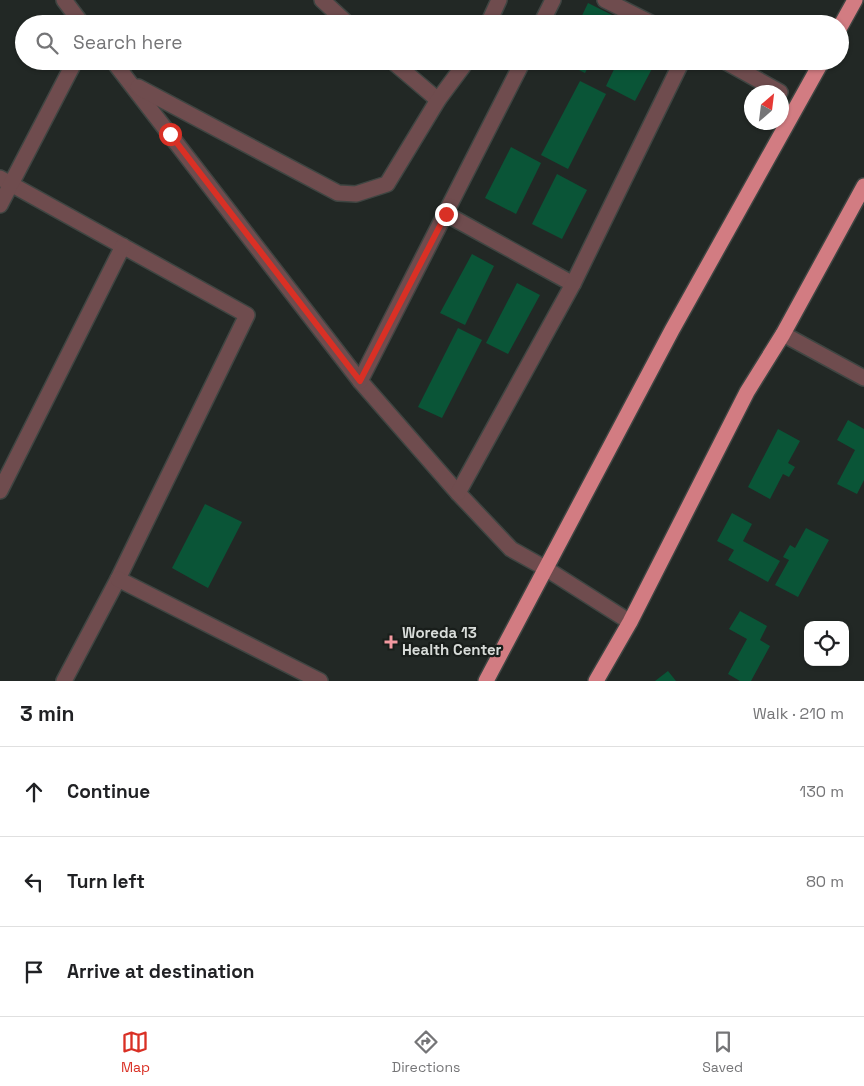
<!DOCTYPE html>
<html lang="en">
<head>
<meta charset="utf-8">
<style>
	:root { --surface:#fff; --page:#f6f6f6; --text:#202124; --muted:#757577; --line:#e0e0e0; --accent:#d93025 }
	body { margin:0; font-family:"Space Grotesk",sans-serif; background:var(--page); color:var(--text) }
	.controls { position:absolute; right:15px; bottom:15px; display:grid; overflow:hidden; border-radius:10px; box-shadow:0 1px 4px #0004 }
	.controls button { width:45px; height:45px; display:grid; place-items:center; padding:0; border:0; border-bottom:1px solid var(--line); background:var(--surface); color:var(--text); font:25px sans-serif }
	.compass { position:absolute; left:744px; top:85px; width:45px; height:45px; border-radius:50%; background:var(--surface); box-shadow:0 1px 4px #0004; rotate:28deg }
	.stop { position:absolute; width:15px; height:15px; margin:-11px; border:4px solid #d93025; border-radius:50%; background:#fff }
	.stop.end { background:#d93025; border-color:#fff; box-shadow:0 1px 5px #0008 }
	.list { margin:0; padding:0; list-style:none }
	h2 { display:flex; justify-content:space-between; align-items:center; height:65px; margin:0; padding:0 20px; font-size:21px }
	h2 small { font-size:16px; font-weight:400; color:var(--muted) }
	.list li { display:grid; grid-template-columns:32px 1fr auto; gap:15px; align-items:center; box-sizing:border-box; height:90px; padding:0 20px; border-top:1px solid var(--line) }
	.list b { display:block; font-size:19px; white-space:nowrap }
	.list em { font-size:16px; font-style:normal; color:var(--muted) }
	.icon { flex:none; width:28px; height:28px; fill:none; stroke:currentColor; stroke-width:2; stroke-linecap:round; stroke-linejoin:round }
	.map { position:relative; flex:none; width:864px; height:681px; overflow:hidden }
	.search { position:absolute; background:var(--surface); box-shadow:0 1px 4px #0004; left:15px; right:15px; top:15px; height:55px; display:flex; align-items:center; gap:12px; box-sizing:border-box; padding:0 18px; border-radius:28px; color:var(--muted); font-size:19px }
	.sheet { height:335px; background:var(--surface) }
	nav { display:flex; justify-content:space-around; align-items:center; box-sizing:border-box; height:70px; border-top:1px solid var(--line); background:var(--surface); font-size:14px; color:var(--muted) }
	nav a { display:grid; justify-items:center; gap:2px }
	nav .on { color:var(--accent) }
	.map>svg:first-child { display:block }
	.building { fill:#0a5537 }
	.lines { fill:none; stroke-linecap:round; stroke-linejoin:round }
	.street-casing { stroke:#3f4542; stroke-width:18 }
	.highway-casing { stroke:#3f4542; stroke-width:18 }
	.street { stroke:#6f4c4e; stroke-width:15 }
	.highway { stroke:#d27c82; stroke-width:15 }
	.route { stroke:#d93025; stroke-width:6 }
	.poi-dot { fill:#f49aa1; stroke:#191e1b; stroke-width:2 }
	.labels { text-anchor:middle; stroke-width:4.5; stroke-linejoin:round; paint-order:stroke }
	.poi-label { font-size:15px; font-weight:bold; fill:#d8dcd9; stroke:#191e1b; text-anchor:start }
</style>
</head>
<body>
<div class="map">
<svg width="864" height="681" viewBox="0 0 864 681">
	<rect width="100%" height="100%" fill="#222825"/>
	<!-- building -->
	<g class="building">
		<polygon points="588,3 614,16 610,24 578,24"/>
		<polygon points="561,61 591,61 585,73"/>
		<polygon points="618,61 656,61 635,101 606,86"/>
		<polygon points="580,81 606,94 568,169 541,155"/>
		<polygon points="511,147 541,163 516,214 485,198"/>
		<polygon points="557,174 587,190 562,239 532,224"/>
		<polygon points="472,254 494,266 465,325 440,313"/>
		<polygon points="517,283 540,295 508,354 486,343"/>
		<polygon points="458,328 482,340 442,418 418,407"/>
		<polygon points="848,420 864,429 864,480 857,494 837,484 855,450 837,440"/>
		<polygon points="778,429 800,441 788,463 795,467 789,477 783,474 770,499 748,487"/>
		<polygon points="205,504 242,522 208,588 172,568"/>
		<polygon points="732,513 752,524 743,541 780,561 768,582 728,560 734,550 717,541"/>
		<polygon points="806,528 829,540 798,597 775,585 789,560 783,557 790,545 795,548"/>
		<polygon points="740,611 767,626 760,640 770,646 751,681 740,681 728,674 747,639 729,629"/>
		<polygon points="668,671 676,681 655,681"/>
	</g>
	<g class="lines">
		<!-- street casing -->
		<g class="street-casing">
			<g id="street">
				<polyline points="64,0 82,24"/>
				<polyline points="322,0 348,24"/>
				<polyline points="605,0 653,24"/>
				<polyline points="488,24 499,0"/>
				<polyline points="541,24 553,0"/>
				<polyline points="113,61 360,381 458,493 511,549 545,568 630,622"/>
				<polyline points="392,61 438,100"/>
				<polyline points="724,61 780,92"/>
				<polyline points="138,87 338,193 356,194 387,184 438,100 467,61"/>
				<polyline points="0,178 247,315 118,579 64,681"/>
				<polyline points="0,205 75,61"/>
				<polyline points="446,214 573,284"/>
				<polyline points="783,334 864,378"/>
				<polyline points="360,381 523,61"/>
				<polyline points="0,491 123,246"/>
				<polyline points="458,493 573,284 682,61"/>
				<polyline points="118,579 320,681"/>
			</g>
		</g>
		<!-- highway casing -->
		<g class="highway-casing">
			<g id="highway">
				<polyline points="840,27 855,0"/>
				<polyline points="486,681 672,330 822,61"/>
				<polyline points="596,681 630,622 747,392 783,334 864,186"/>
			</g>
		</g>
		<!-- street -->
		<use href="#street" class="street"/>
		<!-- highway -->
		<use href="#highway" class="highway"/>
	</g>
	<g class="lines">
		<!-- route -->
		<polyline class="route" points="170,134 360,381 446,214"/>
	</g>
	<!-- markers -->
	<path class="poi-dot" d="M388.5 634.5h5v5h5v5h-5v5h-5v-5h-5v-5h5z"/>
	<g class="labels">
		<!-- poi labels -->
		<g class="poi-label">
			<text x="402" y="638">Woreda 13<tspan x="402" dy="17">Health Center</tspan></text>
		</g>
	</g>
</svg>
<div class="controls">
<button><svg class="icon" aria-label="locate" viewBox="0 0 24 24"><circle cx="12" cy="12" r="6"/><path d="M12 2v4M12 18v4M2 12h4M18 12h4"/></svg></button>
</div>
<svg class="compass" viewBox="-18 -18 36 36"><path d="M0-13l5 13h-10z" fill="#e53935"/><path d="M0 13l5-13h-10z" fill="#757577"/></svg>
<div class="stop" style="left:170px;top:134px"></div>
<div class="stop end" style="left:446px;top:214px"></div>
<div class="search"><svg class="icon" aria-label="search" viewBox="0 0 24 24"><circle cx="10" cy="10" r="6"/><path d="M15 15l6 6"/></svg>Search here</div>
</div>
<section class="sheet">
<h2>3 min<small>Walk · 210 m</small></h2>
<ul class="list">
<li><svg class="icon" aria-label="ahead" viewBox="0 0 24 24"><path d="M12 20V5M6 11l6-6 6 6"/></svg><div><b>Continue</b></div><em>130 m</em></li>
<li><svg class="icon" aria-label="left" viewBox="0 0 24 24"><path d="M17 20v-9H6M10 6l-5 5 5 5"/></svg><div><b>Turn left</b></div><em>80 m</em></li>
<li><svg class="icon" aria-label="arrive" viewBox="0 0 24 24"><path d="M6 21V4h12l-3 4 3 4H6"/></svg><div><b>Arrive at destination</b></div></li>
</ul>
</section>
<nav>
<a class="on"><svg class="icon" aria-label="map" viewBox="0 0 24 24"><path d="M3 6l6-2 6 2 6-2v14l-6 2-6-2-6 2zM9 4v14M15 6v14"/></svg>Map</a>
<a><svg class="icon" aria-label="directions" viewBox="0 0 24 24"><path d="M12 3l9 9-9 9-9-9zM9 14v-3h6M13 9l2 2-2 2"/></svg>Directions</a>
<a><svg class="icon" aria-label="saved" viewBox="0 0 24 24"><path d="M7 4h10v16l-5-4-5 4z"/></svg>Saved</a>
</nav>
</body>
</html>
